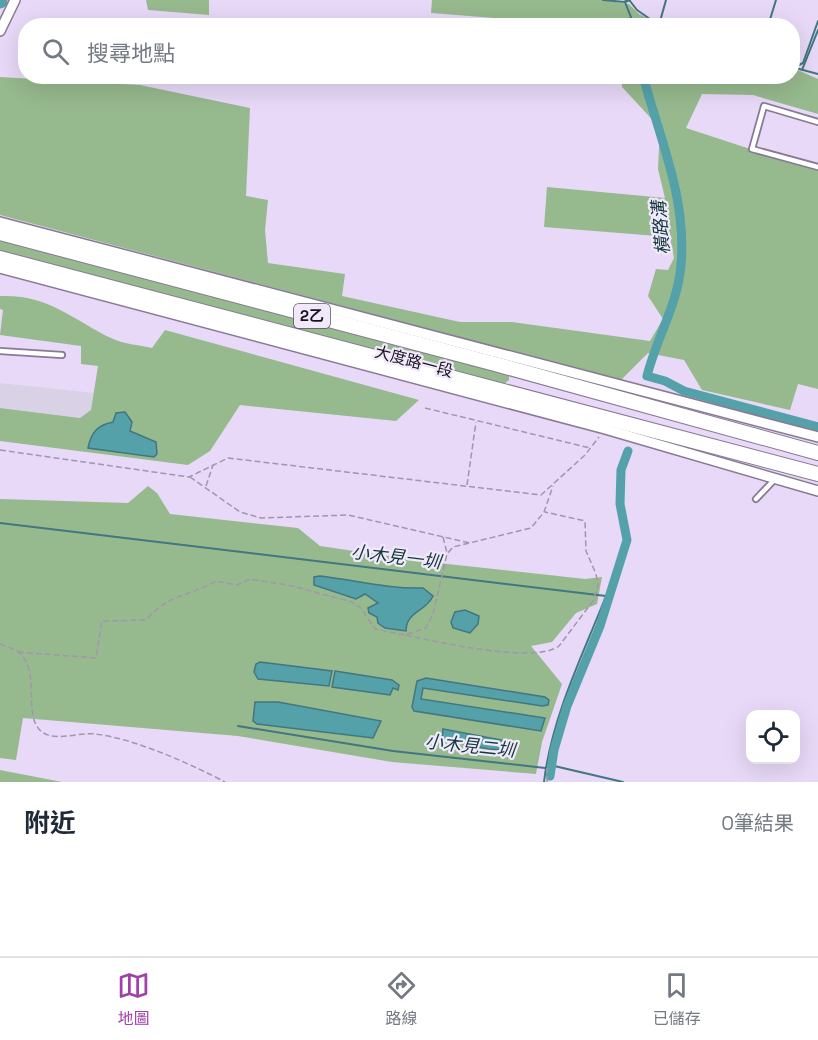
<!DOCTYPE html>
<html lang="zh-TW">
<head>
<meta charset="utf-8">
<style>
	:root { --surface:#fff; --page:#f2f2f3; --text:#1f2937; --muted:#747a83; --line:#e0e1e3; --accent:#a040a8 }
	body { margin:0; font-family:"Space Grotesk","Noto Sans TC",sans-serif; background:var(--page); color:var(--text) }
	.controls { position:absolute; right:18px; bottom:18px; display:grid; overflow:hidden; border-radius:12px; box-shadow:0 6px 24px #0002 }
	.controls button { width:54px; height:54px; display:grid; place-items:center; padding:0; border:0; border-bottom:2px solid var(--line); background:var(--surface); color:var(--text); font:30px sans-serif }
	.list { margin:0; padding:0; list-style:none }
	h2 { display:flex; justify-content:space-between; align-items:center; height:78px; margin:0; padding:0 24px; font-size:26px }
	h2 small { font-size:20px; font-weight:400; color:var(--muted) }
	.icon { flex:none; width:33px; height:33px; fill:none; stroke:currentColor; stroke-width:2; stroke-linecap:round; stroke-linejoin:round }
	.map { position:relative; flex:none; width:818px; height:782px; overflow:hidden }
	.search { position:absolute; background:var(--surface); box-shadow:0 6px 24px #0002; left:18px; right:18px; top:18px; height:66px; display:flex; align-items:center; gap:15px; box-sizing:border-box; padding:0 21px; border-radius:24px; color:var(--muted); font-size:22px }
	.sheet { height:174px; background:var(--surface) }
	nav { display:flex; justify-content:space-around; align-items:center; box-sizing:border-box; height:84px; border-top:2px solid var(--line); background:var(--surface); font-size:16px; color:var(--muted) }
	nav a { display:grid; justify-items:center; gap:3px }
	nav .on { color:var(--accent) }
	.map>svg:first-child { display:block }
	.commercial { fill:#d9d2e7 }
	.green { fill:#97b98e }
	.water { fill:#54a1aa; stroke:#427680; stroke-width:1.5 }
	.lines { fill:none; stroke-linecap:round; stroke-linejoin:round }
	.stream { stroke:#427680; stroke-width:2 }
	.canal { stroke:#54a1aa; stroke-width:9 }
	.river { stroke:#54a1aa; stroke-width:15 }
	.lane-casing { stroke:#877a95; stroke-width:8 }
	.street-casing { stroke:#877a95; stroke-width:12 }
	.primary-casing { stroke:#877a95; stroke-width:16 }
	.path { stroke:#a096ad; stroke-width:1.5; stroke-dasharray:6 3; stroke-linecap:butt }
	.lane { stroke:#fff; stroke-width:4.5 }
	.street { stroke:#fff; stroke-width:9 }
	.primary { stroke:#fff; stroke-width:14 }
	.labels { text-anchor:middle; stroke-width:4.5; stroke-linejoin:round; paint-order:stroke }
	.shield { fill:#f1e9fb; stroke:#585360; stroke-width:1.5 }
	.shield-label { font-size:15px; font-weight:bold; fill:#17131d }
	.street-label { font-size:16px; fill:#17131d; stroke:#f1e9fb }
	.water-label { font-size:18px; font-style:italic; fill:#13393d; stroke:#f1e9fb }
</style>
</head>
<body>
<div class="map">
<svg width="818" height="782" viewBox="0 0 818 782">
	<rect width="100%" height="100%" fill="#e7d9f7"/>
	<!-- commercial -->
	<polygon class="commercial" points="0,383 95,393 91,410 80,418 0,408"/>
	<!-- green -->
	<g class="green">
		<polygon points="146,0 209,0 209,15 148,10"/>
		<polygon points="432,0 603,0 629,4 639,14 661,25 585,25 431,13"/>
		<polygon points="793,68 818,79 818,114 753,95 702,94 686,128 818,171 818,389 798,384 790,410 702,390 684,360 648,353 621,380 0,215 0,77 140,85 250,108 246,196 268,200 265,230 268,263 345,274 342,296 460,322 512,322 650,341 663,319 648,296 656,269 668,270 674,258 670,237 544,227 547,187 665,198 658,169 660,128 622,87 621,77 792,76"/>
		<polygon points="0,239 509,373 509,380 504,384 471,376 0,252"/>
		<path d="M0,296C48,294 72,319 111,338C123,344 139,345 152,348L165,330L419,400L396,421L240,405L210,451L188,465L0,441V408L80,418L91,410L98,366L81,364V346L0,335L3,310L0,309Z"/>
		<polygon points="148,486 157,493 170,514 298,528 320,546 429,562 585,579 602,577 597,604 576,613 552,642 531,646 562,684 542,742 536,774 392,762 238,736 23,718 16,760 0,758 0,499 128,503"/>
		<polygon points="0,770 62,782 0,782"/>
	</g>
	<!-- water -->
	<g class="water">
		<path d="M125,412L132,422L130,431L156,442L157,454L154,457L88,448C91,433 97,425 113,422L116,413Z"/>
		<path d="M320,576C354,580 388,589 423,588L433,596C426,612 406,611 406,631L385,628L378,623L377,617L369,613L368,608L378,603L365,594L356,599L314,585V577Z"/>
		<polygon points="465,610 479,616 478,624 470,633 453,628 451,622 455,612"/>
		<polygon points="260,662 332,671 329,686 258,679 254,672 256,664"/>
		<polygon points="335,671 392,680 399,685 398,690 393,688 390,695 332,687"/>
		<polygon points="426,678 545,697 549,700 548,705 542,706 423,688 421,699 545,718 541,731 414,711 412,707 417,681"/>
		<polygon points="255,702 278,702 381,721 373,738 257,724 253,721"/>
		<polygon points="443,729 507,741 506,750 488,749 442,739"/>
	</g>
	<g class="lines">
		<!-- stream -->
		<g class="stream">
			<polyline points="603,0 625,2 626,0"/>
			<polyline points="630,0 625,2 634,25 646,22 653,26"/>
			<polyline points="630,1 637,10 660,26"/>
			<polyline points="659,25 666,0"/>
			<polyline points="768,26 776,0"/>
			<polyline points="792,63 799,65 803,63 818,21"/>
			<polyline points="792,67 818,74"/>
			<polyline points="802,70 818,30"/>
			<path d="M0,523L606,596C582,657 552,716 544,782"/>
			<polyline points="238,726 393,751 545,768"/>
			<polyline points="545,768 550,765 623,782"/>
		</g>
		<!-- canal -->
		<g class="canal">
			<polyline points="634,25 634,26"/>
			<path d="M643,76C660,139 687,199 681,265C678,304 656,339 647,376L665,381L684,391L818,427"/>
			<polyline points="550,776 554,750 567,706 600,626 627,540 620,504 621,470 628,451"/>
		</g>
		<!-- river -->
		<polyline class="river" points="0,1 0,0"/>
		<!-- lane casing -->
		<g class="lane-casing">
			<g id="lane">
				<polyline points="818,122 764,106 752,149 818,167"/>
				<polyline points="0,351 62,355"/>
				<polyline points="756,499 776,478"/>
			</g>
		</g>
		<!-- street casing -->
		<g class="street-casing">
			<g id="street">
				<polyline points="0,31 15,0"/>
				<polyline points="0,222 818,437"/>
				<polyline points="0,268 605,429 818,491"/>
			</g>
		</g>
		<!-- primary casing -->
		<g class="primary-casing">
			<g id="primary">
				<polyline points="0,233 495,364 818,453"/>
				<polyline points="0,258 818,474"/>
			</g>
		</g>
		<!-- path -->
		<g class="path">
			<polyline points="425,408 590,448"/>
			<polyline points="0,450 189,477 228,458 541,495 585,455 599,437"/>
			<polyline points="190,477 240,512 261,518 348,515 470,543"/>
			<polyline points="467,485 476,422"/>
			<polyline points="206,486 213,465"/>
			<polyline points="443,537 447,553"/>
			<path d="M406,635C436,642 535,664 559,646L593,601L598,585L596,574L586,551L585,521L545,512"/>
			<path d="M0,644C5,646 12,648 17,651C43,670 21,716 42,732C55,742 79,732 95,734C133,738 191,764 225,782"/>
			<path d="M18,652L96,658L102,621L146,620C168,594 188,597 216,581L237,585L250,579L292,586L352,602L361,608L375,629L405,635L426,628L433,614L447,554L453,547L531,528L544,512L553,486"/>
			<polyline points="547,782 547,768"/>
		</g>
		<!-- lane -->
		<use href="#lane" class="lane"/>
		<!-- street -->
		<use href="#street" class="street"/>
		<!-- primary -->
		<use href="#primary" class="primary"/>
	</g>
	<g class="labels">
		<!-- shield labels -->
		<rect class="shield" x="294" y="304" width="36" height="24" rx="4.5"/>
		<g class="shield-label">
			<text x="312" y="321">2乙</text>
		</g>
		<!-- street labels -->
		<g class="street-label">
			<text transform="translate(414 361) rotate(15)" y="6">大度路一段</text>
		</g>
		<!-- water labels -->
		<g class="water-label">
			<text transform="translate(661 228) rotate(-95)" y="6">橫路溝</text>
			<text transform="translate(396 557) rotate(7)" y="6">小木見一圳</text>
			<text transform="translate(470 746) rotate(6)" y="6">小木見二圳</text>
		</g>
	</g>
</svg>
<div class="controls">
<button><svg class="icon" aria-label="locate" viewBox="0 0 24 24"><circle cx="12" cy="12" r="6"/><path d="M12 2v4M12 18v4M2 12h4M18 12h4"/></svg></button>
</div>
<div class="search"><svg class="icon" aria-label="search" viewBox="0 0 24 24"><circle cx="10" cy="10" r="6"/><path d="M15 15l6 6"/></svg>搜尋地點</div>
</div>
<section class="sheet">
<h2>附近<small>0筆結果</small></h2>
<ul class="list">
</ul>
</section>
<nav>
<a class="on"><svg class="icon" aria-label="map" viewBox="0 0 24 24"><path d="M3 6l6-2 6 2 6-2v14l-6 2-6-2-6 2zM9 4v14M15 6v14"/></svg>地圖</a>
<a><svg class="icon" aria-label="directions" viewBox="0 0 24 24"><path d="M12 3l9 9-9 9-9-9zM9 14v-3h6M13 9l2 2-2 2"/></svg>路線</a>
<a><svg class="icon" aria-label="saved" viewBox="0 0 24 24"><path d="M7 4h10v16l-5-4-5 4z"/></svg>已儲存</a>
</nav>
</body>
</html>
